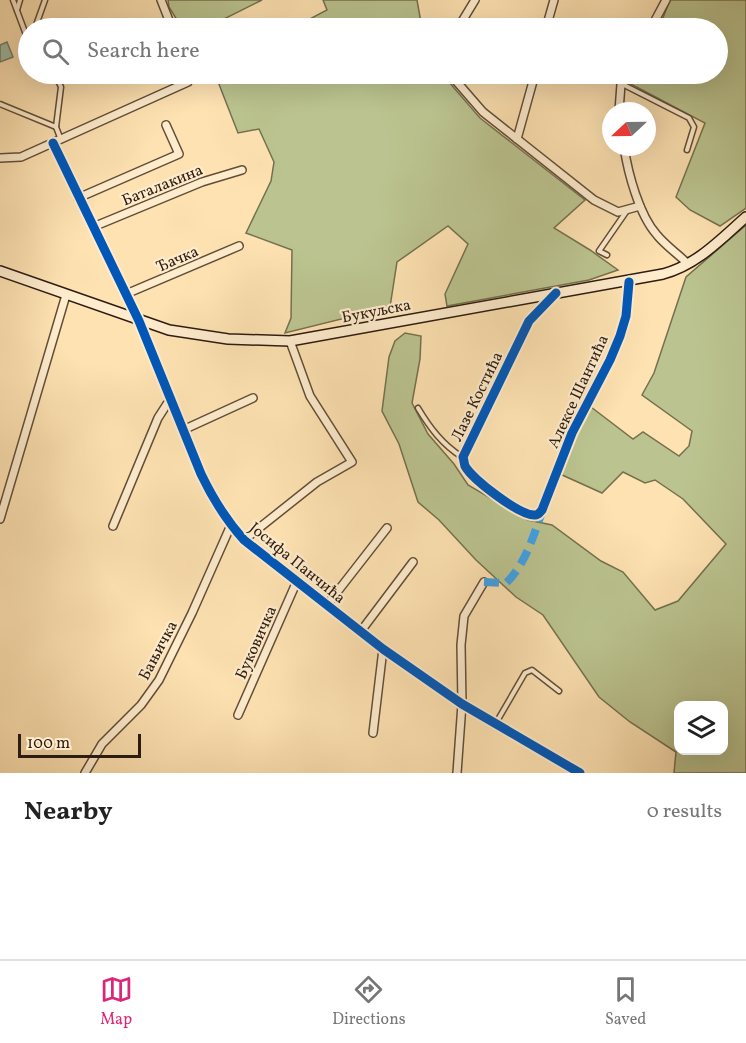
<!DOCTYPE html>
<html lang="en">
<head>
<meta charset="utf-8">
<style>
	:root { --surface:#fff; --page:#f6f6f6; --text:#222; --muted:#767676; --line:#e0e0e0; --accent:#db2777 }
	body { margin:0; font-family:Vollkorn,serif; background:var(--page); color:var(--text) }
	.controls { position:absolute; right:18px; bottom:18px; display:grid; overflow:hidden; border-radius:12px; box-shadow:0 6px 24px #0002 }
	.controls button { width:54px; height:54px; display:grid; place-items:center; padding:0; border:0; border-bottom:2px solid var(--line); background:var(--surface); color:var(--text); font:30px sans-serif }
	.compass { position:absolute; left:602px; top:102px; width:54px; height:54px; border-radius:50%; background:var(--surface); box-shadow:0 6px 24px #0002; rotate:248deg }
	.scale { position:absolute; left:18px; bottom:15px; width:123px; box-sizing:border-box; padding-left:6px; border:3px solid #2d1c11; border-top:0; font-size:16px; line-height:21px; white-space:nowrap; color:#2d1c11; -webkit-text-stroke:4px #feeccd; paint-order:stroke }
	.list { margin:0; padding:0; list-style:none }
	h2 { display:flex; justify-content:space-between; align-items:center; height:78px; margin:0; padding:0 24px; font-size:26px }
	h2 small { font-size:20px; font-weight:400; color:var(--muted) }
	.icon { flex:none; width:33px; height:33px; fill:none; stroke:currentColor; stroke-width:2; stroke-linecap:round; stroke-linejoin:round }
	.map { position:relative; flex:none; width:746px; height:773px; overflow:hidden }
	.search { position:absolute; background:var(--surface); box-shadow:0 6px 24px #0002; left:18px; right:18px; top:18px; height:66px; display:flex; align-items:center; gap:15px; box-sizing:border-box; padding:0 21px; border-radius:33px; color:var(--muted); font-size:22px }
	.sheet { height:186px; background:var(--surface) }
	nav { display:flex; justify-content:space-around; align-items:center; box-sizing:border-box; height:84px; border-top:2px solid var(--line); background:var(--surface); font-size:16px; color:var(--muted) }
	nav a { display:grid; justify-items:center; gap:3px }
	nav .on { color:var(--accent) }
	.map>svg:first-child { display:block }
	.green { fill:#bbc490; stroke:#747050; stroke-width:1.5; fill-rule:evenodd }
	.water { fill:#a1bfa6; stroke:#737e6a; stroke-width:1.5 }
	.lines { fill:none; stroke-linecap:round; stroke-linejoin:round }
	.service-casing { stroke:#614e39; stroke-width:7 }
	.minor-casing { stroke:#614e39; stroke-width:10 }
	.secondary-casing { stroke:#2d1c11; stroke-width:12 }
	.service { stroke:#feeccd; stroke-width:4 }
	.minor { stroke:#feeccd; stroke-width:7 }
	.secondary { stroke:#feeccd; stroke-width:9 }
	.quiet { stroke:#3ea2ea; stroke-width:8; stroke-dasharray:15 8; stroke-linecap:butt }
	.cycleway-casing { stroke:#feeccd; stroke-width:13 }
	.cycleway { stroke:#0057b8; stroke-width:9 }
	.labels { text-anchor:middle; stroke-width:4.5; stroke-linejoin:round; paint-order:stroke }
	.street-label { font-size:16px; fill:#2d1c11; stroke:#feeccd }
</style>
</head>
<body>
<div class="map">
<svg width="746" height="773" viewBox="0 0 746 773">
	<rect width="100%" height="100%" fill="#fee2b2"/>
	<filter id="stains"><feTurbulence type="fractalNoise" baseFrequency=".00333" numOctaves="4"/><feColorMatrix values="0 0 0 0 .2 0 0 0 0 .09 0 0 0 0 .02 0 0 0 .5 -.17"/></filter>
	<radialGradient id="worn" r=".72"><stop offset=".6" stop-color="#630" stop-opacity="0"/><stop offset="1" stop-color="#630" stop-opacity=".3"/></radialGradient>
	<!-- green -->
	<g class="green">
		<polygon points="168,0 262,0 206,28 182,28 169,7"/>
		<polygon points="323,0 417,0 422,28 293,28 327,10"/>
		<polygon points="670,0 746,0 746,208 720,226 690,210 676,197 705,123 627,82 630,74 718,74 718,28 659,28"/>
		<polygon points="215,74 442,74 480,118 585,200 554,228 590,250 618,270 589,280 447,306 445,294 468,244 448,226 397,262 390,307 285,333 291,318 292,250 246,233 271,181 274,162 259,129 238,133"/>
		<path d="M746,225V773H674L676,752L630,722L599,697L543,615L516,597L476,560L439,520L418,502L399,444L382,411L389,357L395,341L405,333L421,336L420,359L412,403L428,434L454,464L468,485L528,520L552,525L601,561L623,572L655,610L678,601L726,544L683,499L655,480L645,483L623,472L602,493L560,474L574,437L591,407L633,439L643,432L679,456L689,446L692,431L642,395L654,373L686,277ZM678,706H724V750H678Z"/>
	</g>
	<!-- water -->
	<polygon class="water" points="7,42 13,57 0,62 0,45"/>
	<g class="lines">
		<!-- service casing -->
		<g class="service-casing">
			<g id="service">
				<polyline points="13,0 28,40"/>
				<polyline points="17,10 20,0"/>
				<polyline points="35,28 45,0"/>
				<polyline points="55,74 61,87 56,127 61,140"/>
				<polyline points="622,84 689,118 694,127 687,150"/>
				<polyline points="0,104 56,127"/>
				<polyline points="607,255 599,251 626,212"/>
				<path d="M418,408C430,428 442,444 462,457"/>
				<polyline points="496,723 525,673 532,670 559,691"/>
			</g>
		</g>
		<!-- minor casing -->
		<g class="minor-casing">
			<g id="minor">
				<polyline points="161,0 172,28"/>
				<polyline points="458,28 475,0"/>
				<polyline points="546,28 554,0"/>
				<polyline points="651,28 666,0"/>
				<polyline points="450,74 483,112 594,200 618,212 640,206"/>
				<polyline points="619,111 621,84 624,74"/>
				<polyline points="517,139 535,74"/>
				<path d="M53,143L139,321L201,474C213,499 226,520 244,540L383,649L462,704L580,773"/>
				<path d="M624,147C628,173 639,215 657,235C666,246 678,254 688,264"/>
				<polyline points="0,158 21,157 188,82 191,74"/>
				<polyline points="78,198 179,154 166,125"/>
				<polyline points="93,227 202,182 242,170"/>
				<path d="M556,293L529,321L463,457C464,460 464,463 465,466C472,479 520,516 535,515C539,515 539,513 542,510L572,433L610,360L620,336L626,316L629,282"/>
				<polyline points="126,294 239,246"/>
				<polyline points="183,430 253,398"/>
				<polyline points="0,519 66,295"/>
				<polyline points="113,526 158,418 167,404 172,401"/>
				<polyline points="244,540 317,482 352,462 310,396 290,341"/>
				<polyline points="327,605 387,528"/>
				<polyline points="361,631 413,562"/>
				<polyline points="238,715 297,581"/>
				<polyline points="373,733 383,649"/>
				<polyline points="85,773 102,744 141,705 159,680 192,613 231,525"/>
				<polyline points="457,773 462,704 461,645 464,616 484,582"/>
			</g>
		</g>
		<!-- secondary casing -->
		<g class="secondary-casing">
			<path id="secondary" d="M0,271L169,330L228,339L290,341L663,274C697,265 721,239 746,217"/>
		</g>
		<!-- service -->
		<use href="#service" class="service"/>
		<!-- minor -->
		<use href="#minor" class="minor"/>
		<!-- secondary -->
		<use href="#secondary" class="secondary"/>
		<!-- quiet -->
		<path class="quiet" d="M484,582L506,583C525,565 533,537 542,512"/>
		<!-- cycleway casing -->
		<g class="cycleway-casing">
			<g id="cycleway">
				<path d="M53,143L139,321L201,474C213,499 226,520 244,540L383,649L462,704L580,773"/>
				<path d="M556,293L529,321L463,457C464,460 464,463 465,466C472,479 520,516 535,515C539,515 539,513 542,510L572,433L610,360L620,336L626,316L629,282"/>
			</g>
		</g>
		<!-- cycleway -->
		<use href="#cycleway" class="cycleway"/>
	</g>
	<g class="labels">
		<!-- street labels -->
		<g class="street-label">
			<text transform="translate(162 184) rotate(-22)" y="6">Баталакина</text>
			<text transform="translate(177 258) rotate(-23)" y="6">Ђачка</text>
			<text transform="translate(376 310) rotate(-11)" y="6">Букуљска</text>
			<text transform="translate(577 391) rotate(-65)" y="6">Алексе Шантића</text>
			<text transform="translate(476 396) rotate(-64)" y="6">Лазе Костића</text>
			<text transform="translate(298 562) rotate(39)" y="6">Јосифа Панчића</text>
			<text transform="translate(255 642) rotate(-66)" y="6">Буковичка</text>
			<text transform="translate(157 650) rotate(-62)" y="6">Бањичка</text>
		</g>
	</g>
	<rect width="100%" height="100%" filter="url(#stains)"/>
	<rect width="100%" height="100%" fill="url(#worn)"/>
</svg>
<div class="controls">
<button><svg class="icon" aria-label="layers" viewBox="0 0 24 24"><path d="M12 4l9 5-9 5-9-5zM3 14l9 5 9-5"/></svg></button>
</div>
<svg class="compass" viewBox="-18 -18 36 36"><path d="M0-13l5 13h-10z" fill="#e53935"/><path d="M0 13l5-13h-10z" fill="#767676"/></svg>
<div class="scale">100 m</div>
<div class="search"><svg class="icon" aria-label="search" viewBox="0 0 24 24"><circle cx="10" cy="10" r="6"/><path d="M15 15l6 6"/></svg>Search here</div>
</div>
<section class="sheet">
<h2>Nearby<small>0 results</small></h2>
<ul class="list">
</ul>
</section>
<nav>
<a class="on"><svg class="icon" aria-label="map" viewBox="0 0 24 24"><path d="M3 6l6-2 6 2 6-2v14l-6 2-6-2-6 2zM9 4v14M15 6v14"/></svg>Map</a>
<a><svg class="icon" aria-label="directions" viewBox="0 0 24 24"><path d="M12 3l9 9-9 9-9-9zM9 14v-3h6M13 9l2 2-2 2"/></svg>Directions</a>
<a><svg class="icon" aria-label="saved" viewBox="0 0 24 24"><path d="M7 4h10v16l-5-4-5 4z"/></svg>Saved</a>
</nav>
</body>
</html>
